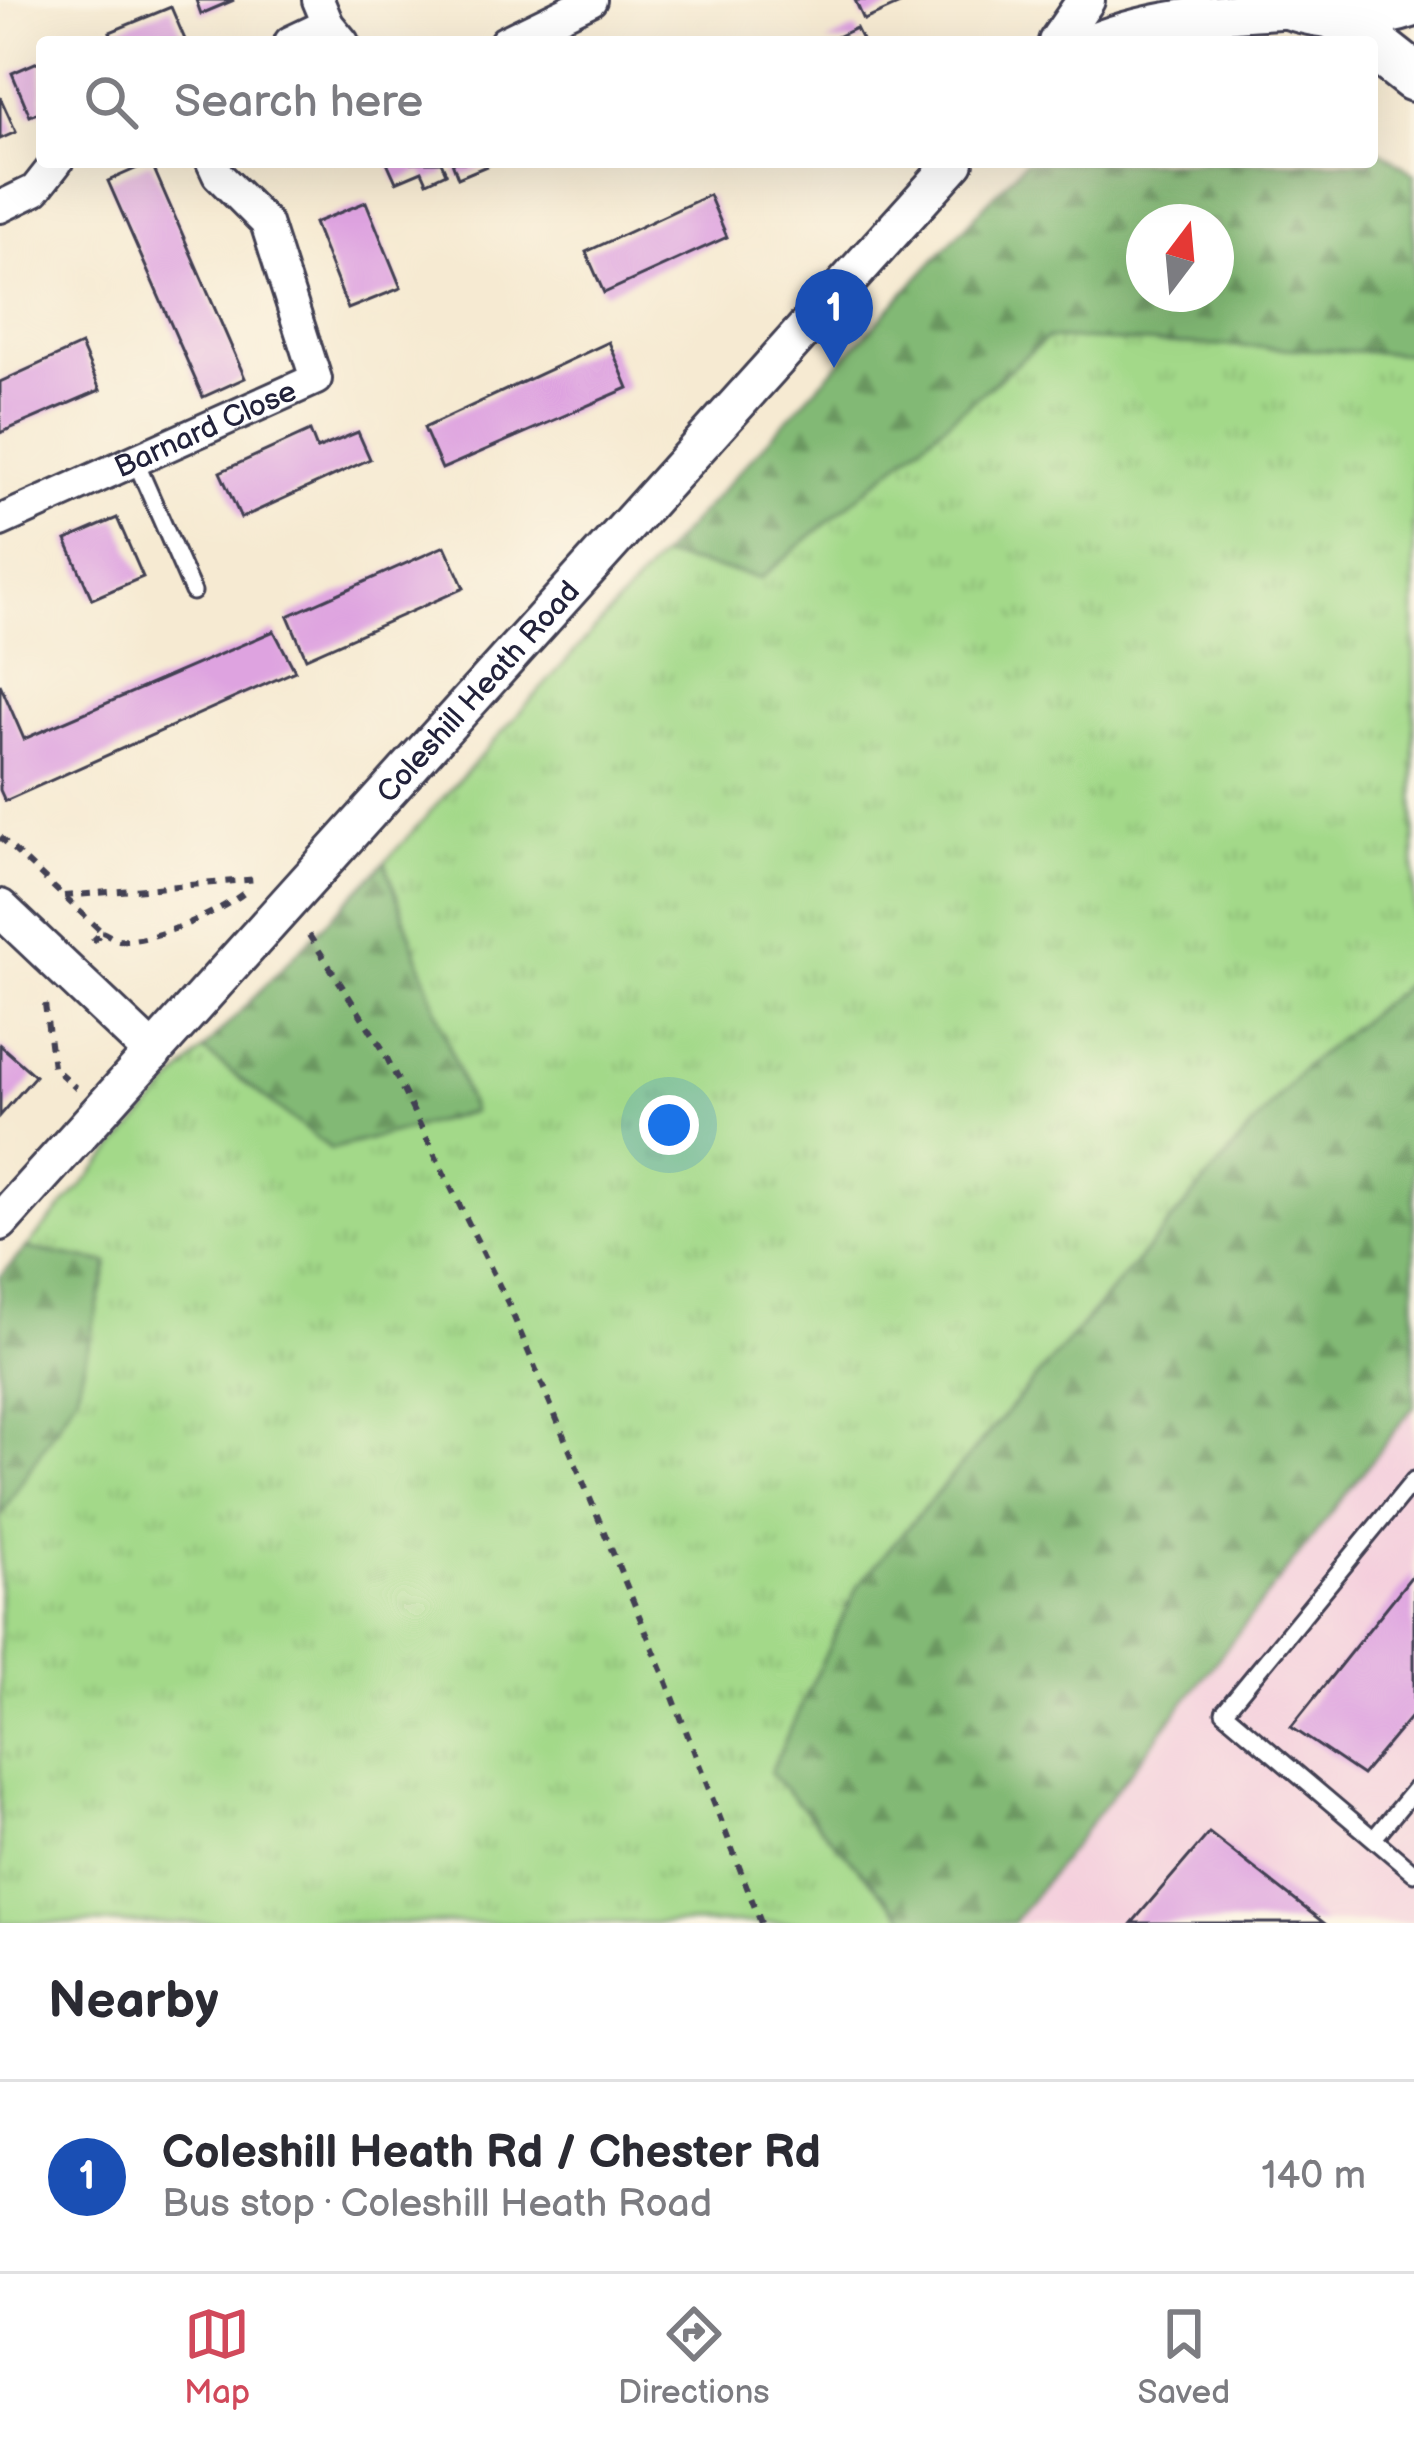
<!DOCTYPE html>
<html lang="en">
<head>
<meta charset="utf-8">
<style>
	:root { --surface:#fff; --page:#f2f2f3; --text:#2b2b33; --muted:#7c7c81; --line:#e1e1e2; --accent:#d1495b }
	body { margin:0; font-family:"Balsamiq Sans",sans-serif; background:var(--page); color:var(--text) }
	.compass { position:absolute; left:1126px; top:204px; width:108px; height:108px; border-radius:50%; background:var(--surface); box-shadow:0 12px 48px #0002; rotate:16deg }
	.you { position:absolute; left:669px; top:1125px; width:42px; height:42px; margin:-30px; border:9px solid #fff; border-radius:50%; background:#1a73e8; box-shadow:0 0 0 18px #1a73e833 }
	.badge { display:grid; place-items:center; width:78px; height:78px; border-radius:50%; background:var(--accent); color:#fff; font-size:39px; font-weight:700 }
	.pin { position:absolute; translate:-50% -99px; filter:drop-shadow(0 3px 6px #0008) }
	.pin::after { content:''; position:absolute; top:63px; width:42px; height:36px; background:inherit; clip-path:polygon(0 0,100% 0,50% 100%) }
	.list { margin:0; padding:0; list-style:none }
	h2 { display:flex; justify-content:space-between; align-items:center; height:156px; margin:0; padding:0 48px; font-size:51px }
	h2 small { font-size:39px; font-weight:400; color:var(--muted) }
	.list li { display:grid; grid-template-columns:78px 1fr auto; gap:36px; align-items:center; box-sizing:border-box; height:192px; padding:0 48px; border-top:3px solid var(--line) }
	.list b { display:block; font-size:45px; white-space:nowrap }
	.list p { margin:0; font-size:39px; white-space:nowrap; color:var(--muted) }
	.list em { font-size:39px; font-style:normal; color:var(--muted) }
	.icon { flex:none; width:66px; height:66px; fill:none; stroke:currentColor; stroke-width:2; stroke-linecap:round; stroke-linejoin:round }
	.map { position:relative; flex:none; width:1414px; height:1923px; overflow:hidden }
	.search { position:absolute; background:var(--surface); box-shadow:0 12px 48px #0002; left:36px; right:36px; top:36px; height:132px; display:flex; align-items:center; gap:30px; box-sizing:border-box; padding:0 42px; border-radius:12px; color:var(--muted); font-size:45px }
	.sheet { height:348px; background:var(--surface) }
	nav { display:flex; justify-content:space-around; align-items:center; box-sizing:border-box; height:168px; border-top:3px solid var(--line); background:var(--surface); font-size:33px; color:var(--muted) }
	nav a { display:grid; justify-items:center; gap:6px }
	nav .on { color:var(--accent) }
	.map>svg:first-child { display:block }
	.built { fill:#f4cfdd }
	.grass { fill:url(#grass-tufts); stroke:#627e62; stroke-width:3 }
	.forest { fill:url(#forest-firs); stroke:#526e58; stroke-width:3; fill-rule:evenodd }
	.building { fill:#dea3e0 }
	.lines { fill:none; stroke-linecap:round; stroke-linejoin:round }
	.service-casing { stroke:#424052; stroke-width:21 }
	.minor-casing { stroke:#424052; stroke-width:36 }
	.tertiary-casing { stroke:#424052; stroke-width:42 }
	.trunk-casing { stroke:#424052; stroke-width:54 }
	.path { stroke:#424052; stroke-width:6; stroke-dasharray:9 9; stroke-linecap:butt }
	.service { stroke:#fff; stroke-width:15 }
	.minor { stroke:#fff; stroke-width:30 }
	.tertiary { stroke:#fff; stroke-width:36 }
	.trunk { stroke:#fff; stroke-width:48 }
	.labels { text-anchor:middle; stroke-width:9; stroke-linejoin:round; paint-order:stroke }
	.street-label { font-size:30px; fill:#22223b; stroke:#fcf5e5 }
</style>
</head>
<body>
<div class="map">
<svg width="1414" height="1923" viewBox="0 0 1414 1923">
	<defs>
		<pattern id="grass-tufts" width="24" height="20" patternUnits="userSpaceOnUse" patternTransform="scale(3)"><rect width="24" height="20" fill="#a3d989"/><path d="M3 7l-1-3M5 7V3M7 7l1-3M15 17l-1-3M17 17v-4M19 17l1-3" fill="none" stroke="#8cba77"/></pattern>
		<pattern id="forest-firs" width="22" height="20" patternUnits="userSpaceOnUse" patternTransform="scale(3)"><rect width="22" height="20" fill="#82b975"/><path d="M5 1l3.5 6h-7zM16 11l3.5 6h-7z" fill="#6a9661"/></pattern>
	</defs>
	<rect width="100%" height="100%" fill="#fcf5e5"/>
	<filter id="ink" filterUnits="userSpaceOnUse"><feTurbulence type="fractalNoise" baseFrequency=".00833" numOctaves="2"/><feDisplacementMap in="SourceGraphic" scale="24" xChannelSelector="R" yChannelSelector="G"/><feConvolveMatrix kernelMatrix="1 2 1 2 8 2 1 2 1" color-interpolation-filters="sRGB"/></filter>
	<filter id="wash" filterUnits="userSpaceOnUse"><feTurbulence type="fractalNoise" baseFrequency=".004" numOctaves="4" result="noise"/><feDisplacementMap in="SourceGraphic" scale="48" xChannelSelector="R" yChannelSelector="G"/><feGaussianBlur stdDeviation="2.7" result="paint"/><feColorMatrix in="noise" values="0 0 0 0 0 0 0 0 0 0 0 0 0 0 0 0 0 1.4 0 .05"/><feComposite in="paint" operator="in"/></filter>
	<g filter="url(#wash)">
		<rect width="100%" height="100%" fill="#f6ead2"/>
		<!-- built -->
		<polygon class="built" points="1414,1406 1414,1923 1013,1923"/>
		<!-- grass -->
		<polygon class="grass" points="1047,337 1414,354 1414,978 1305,1066 858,1585 771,1772 910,1923 0,1923 0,1516 77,1393 107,1263 26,1248 203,1050 331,1149 472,1112 385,862 661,556 761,578"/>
		<!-- forest -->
		<g class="forest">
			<path d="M1372,145L1414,174V354L1047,338L761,578L661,556L1025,162H1372ZM1216,222V294H1144V222Z"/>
			<polygon points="385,862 472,1112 331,1149 203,1050"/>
			<polygon points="1414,978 1414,1406 1013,1923 910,1923 770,1773 858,1585 1305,1066"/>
			<polygon points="26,1248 108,1263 77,1393 0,1516 0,1277"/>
		</g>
		<g id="blocks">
			<!-- building -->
			<g class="building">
				<polygon points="196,0 234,0 201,14"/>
				<polygon points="855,0 909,0 864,20"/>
				<polygon points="171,7 186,42 114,42 110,32"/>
				<polygon points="856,28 863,42 826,42"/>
				<polygon points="42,60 42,111 30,116 12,73"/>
				<polygon points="0,97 16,132 0,139"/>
				<polygon points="151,162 245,378 203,397 108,181"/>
				<polygon points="387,162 441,162 446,173 427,182 422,171 396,182"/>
				<polygon points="452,162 496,162 458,178"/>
				<polygon points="709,195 727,237 604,293 586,252"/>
				<polygon points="366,202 401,288 348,309 314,223"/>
				<polygon points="609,342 628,388 442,469 424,428"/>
				<polygon points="81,345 100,390 0,433 0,382"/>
				<polygon points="310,431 317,449 358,432 370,459 241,518 220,472"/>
				<polygon points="117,518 143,577 92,599 66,540"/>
				<polygon points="445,546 464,588 306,658 288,616"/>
				<polygon points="274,631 295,671 5,801 0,790 0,684 24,739"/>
				<polygon points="0,1045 35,1076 0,1116"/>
				<polygon points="1414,1573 1414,1713 1362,1775 1291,1727"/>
				<polygon points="1209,1833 1324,1923 1132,1923"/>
			</g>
		</g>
	</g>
	<g filter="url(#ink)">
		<use href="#blocks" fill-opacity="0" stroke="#424052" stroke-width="3"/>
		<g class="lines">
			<!-- service casing -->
			<g class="service-casing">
				<g id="service">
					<polyline points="135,460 193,592"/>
					<polyline points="1414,1480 1224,1712 1414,1873"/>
					<polyline points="1374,1838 1414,1790"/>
				</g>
			</g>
			<!-- minor casing -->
			<g class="minor-casing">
				<g id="minor">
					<polyline points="318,0 328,24 343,42"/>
					<polyline points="290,42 328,24"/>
					<polyline points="505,42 591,0"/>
					<polyline points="0,207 35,190 57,162"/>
					<path id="s1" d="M0,521L316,379L266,223L218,175L212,162"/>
				</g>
			</g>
			<!-- tertiary casing -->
			<g class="tertiary-casing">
				<g id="tertiary">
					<polyline points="1057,42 1086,0"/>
					<path d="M1093,42C1160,15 1229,13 1300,9"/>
					<polyline points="0,908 153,1053"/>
					<path id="s2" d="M0,1222L955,162"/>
				</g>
			</g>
			<!-- trunk casing -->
			<g class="trunk-casing">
				<g id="trunk">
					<path d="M1278,0C1321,18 1369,18 1414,2"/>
					<polyline points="1334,14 1414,77"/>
				</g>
			</g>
			<!-- path -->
			<g class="path">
				<polyline points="0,837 102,932 89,945"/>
				<polyline points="64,896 258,879"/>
				<path d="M102,932C108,934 113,939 119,940C151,944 219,912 244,893"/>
				<polyline points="309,935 382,1048 508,1303 667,1682 761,1923"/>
				<polyline points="45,1004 53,1067 76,1088"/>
			</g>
			<!-- service -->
			<use href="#service" class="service"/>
			<!-- minor -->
			<use href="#minor" class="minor"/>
			<!-- tertiary -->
			<use href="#tertiary" class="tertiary"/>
			<!-- trunk -->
			<use href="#trunk" class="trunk"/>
		</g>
	</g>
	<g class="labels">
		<!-- street labels -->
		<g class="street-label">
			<text dy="10" stroke="none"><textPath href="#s1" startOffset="225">Barnard Close</textPath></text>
			<text dy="10" stroke="none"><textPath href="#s2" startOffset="714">Coleshill Heath Road</textPath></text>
		</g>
	</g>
</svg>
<svg class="compass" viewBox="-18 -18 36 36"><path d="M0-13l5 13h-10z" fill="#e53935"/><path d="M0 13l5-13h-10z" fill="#7c7c81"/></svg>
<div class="you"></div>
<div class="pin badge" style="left:834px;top:368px;background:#1a4fb4">1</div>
<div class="search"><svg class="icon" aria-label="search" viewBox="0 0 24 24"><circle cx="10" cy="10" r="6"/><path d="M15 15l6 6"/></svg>Search here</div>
</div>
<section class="sheet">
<h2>Nearby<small></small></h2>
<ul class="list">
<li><span class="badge" style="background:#1a4fb4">1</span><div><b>Coleshill Heath Rd / Chester Rd</b><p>Bus stop · Coleshill Heath Road</p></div><em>140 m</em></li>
</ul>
</section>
<nav>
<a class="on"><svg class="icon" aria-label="map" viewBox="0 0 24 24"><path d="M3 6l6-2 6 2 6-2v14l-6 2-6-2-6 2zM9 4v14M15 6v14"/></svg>Map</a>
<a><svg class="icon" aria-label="directions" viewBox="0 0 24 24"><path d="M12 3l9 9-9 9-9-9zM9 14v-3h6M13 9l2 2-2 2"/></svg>Directions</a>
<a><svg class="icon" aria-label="saved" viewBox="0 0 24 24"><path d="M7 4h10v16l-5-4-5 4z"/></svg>Saved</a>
</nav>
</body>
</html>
